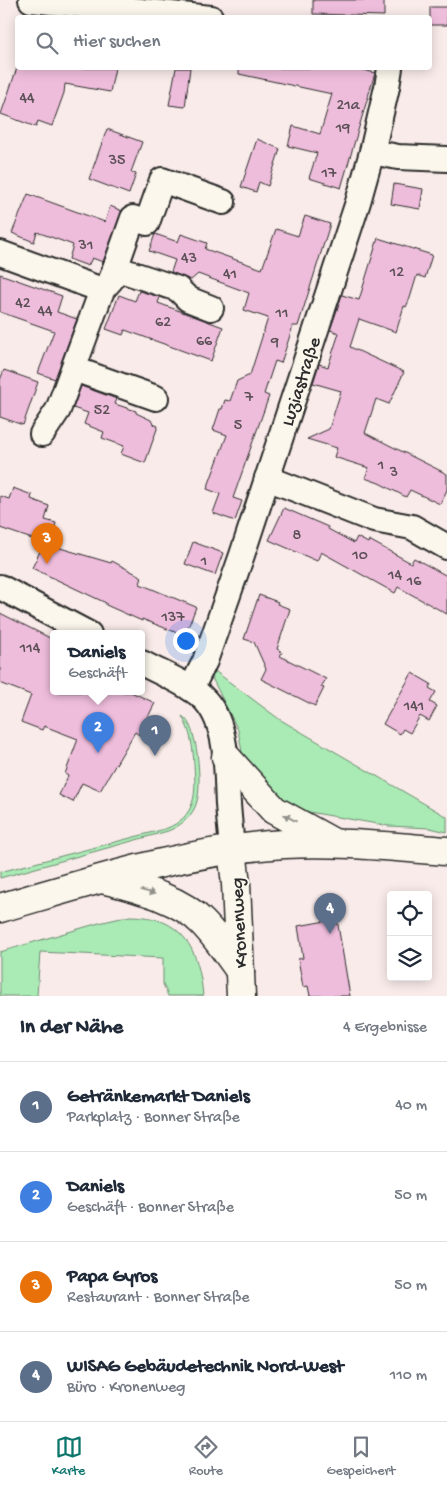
<!DOCTYPE html>
<html lang="de">
<head>
<meta charset="utf-8">
<style>
	:root { --surface:#fff; --page:#f2f2f3; --text:#1f2937; --muted:#747a83; --line:#e0e1e3; --accent:#0f766e }
	body { margin:0; font-family:"Gochi Hand",sans-serif; background:var(--page); color:var(--text) }
	.controls { position:absolute; right:15px; bottom:15px; display:grid; overflow:hidden; border-radius:5px; box-shadow:0 2px 12px #0003 }
	.controls button { width:45px; height:45px; display:grid; place-items:center; padding:0; border:0; border-bottom:1px solid var(--line); background:var(--surface); color:var(--text); font:25px sans-serif }
	.you { position:absolute; left:185px; top:640px; width:18px; height:18px; margin:-12px; border:4px solid #fff; border-radius:50%; background:#1a73e8; box-shadow:0 0 0 8px #1a73e833 }
	.badge { display:grid; place-items:center; width:32px; height:32px; border-radius:50%; background:var(--accent); color:#fff; font-size:16px; font-weight:700 }
	.pin { position:absolute; translate:-50% -41px; filter:drop-shadow(0 1px 2px #0008) }
	.pin::after { content:''; position:absolute; top:26px; width:18px; height:15px; background:inherit; clip-path:polygon(0 0,100% 0,50% 100%) }
	.popup { position:absolute; left:50px; top:630px; width:95px; height:65px; box-sizing:border-box; display:grid; place-content:center; border-radius:5px; background:var(--surface); filter:drop-shadow(0 1px 4px #0005); font-size:16px; white-space:nowrap; color:var(--muted) }
	.popup b { font-size:19px; color:var(--text) }
	.popup::after { content:''; position:absolute; left:50%; top:100%; margin-left:-10px; border:10px solid transparent; border-top-color:var(--surface) }
	.list { margin:0; padding:0; list-style:none }
	h2 { display:flex; justify-content:space-between; align-items:center; height:65px; margin:0; padding:0 20px; font-size:21px }
	h2 small { font-size:16px; font-weight:400; color:var(--muted) }
	.list li { display:grid; grid-template-columns:32px 1fr auto; gap:15px; align-items:center; box-sizing:border-box; height:90px; padding:0 20px; border-top:1px solid var(--line) }
	.list b { display:block; font-size:19px; white-space:nowrap }
	.list p { margin:0; font-size:16px; white-space:nowrap; color:var(--muted) }
	.list em { font-size:16px; font-style:normal; color:var(--muted) }
	.icon { flex:none; width:28px; height:28px; fill:none; stroke:currentColor; stroke-width:2; stroke-linecap:round; stroke-linejoin:round }
	.map { position:relative; flex:none; width:447px; height:996px; overflow:hidden }
	.search { position:absolute; background:var(--surface); box-shadow:0 2px 12px #0003; left:15px; right:15px; top:15px; height:55px; display:flex; align-items:center; gap:12px; box-sizing:border-box; padding:0 18px; border-radius:5px; color:var(--muted); font-size:19px }
	.sheet { height:425px; background:var(--surface) }
	nav { display:flex; justify-content:space-around; align-items:center; box-sizing:border-box; height:70px; border-top:1px solid var(--line); background:var(--surface); font-size:14px; color:var(--muted) }
	nav a { display:grid; justify-items:center; gap:2px }
	nav .on { color:var(--accent) }
	.map>svg:first-child { display:block }
	.green { fill:#aaebb5; stroke:#6a8b70 }
	.building { fill:#efbddc; stroke:#2b2b2b }
	.lines { fill:none; stroke-linecap:round; stroke-linejoin:round }
	.minor-casing { stroke:#2b2b2b; stroke-width:28 }
	.tertiary-casing { stroke:#2b2b2b; stroke-width:31 }
	.secondary-casing { stroke:#2b2b2b; stroke-width:31 }
	.minor { stroke:#fbf7ec; stroke-width:24 }
	.tertiary { stroke:#fbf7ec; stroke-width:28 }
	.secondary { stroke:#fbf7ec; stroke-width:28 }
	.oneway { fill:#93918c }
	.labels { text-anchor:middle; stroke-width:4; stroke-linejoin:round; paint-order:stroke }
	.number-label { font-size:16px; fill:#5c5057 }
	.street-label { font-size:19px; fill:#2b2b2b; stroke:#fbf7ec }
</style>
</head>
<body>
<div class="map">
<svg width="447" height="996" viewBox="0 0 447 996">
	<rect width="100%" height="100%" fill="#f9ebe9"/>
	<filter id="ink" filterUnits="userSpaceOnUse"><feTurbulence type="fractalNoise" baseFrequency=".02" numOctaves="2"/><feDisplacementMap in="SourceGraphic" scale="10" xChannelSelector="R" yChannelSelector="G"/><feConvolveMatrix kernelMatrix="1 2 1 2 8 2 1 2 1" color-interpolation-filters="sRGB"/></filter>
	<g filter="url(#ink)">
		<!-- green -->
		<g class="green">
			<polygon points="212,669 279,719 447,817 447,832 430,828 389,826 309,812 285,803 251,768 242,752 238,730 213,680"/>
			<path d="M182,716C198,724 202,785 197,801C194,815 181,826 168,831L0,878V872L165,829C197,817 196,793 194,765C193,747 191,732 182,716Z"/>
			<path d="M130,916C182,916 199,948 203,996H168L163,984V958L40,952L37,996H0V952L99,923Z"/>
		</g>
		<!-- building -->
		<g class="building">
			<polygon points="313,0 384,0 384,16 313,14"/>
			<rect x="430" y="7" width="17" height="18"/>
			<polygon points="17,68 115,68 110,92 65,84 64,93 52,126 38,121 36,127 1,114"/>
			<polygon points="176,68 190,68 185,107 169,105"/>
			<polygon points="239,68 356,68 375,73 341,188 309,178 317,153 288,146 293,126 320,134 332,94 239,74"/>
			<polygon points="107,129 142,142 131,172 136,174 129,194 89,179"/>
			<polygon points="257,139 280,149 268,186 259,182 256,192 241,187"/>
			<polygon points="394,184 423,189 420,209 391,204"/>
			<polygon points="28,194 105,222 110,206 122,211 103,262 92,258 88,266 69,259 73,245 37,232 34,242 12,233"/>
			<polygon points="305,216 330,224 298,326 293,326 281,363 275,361 264,394 269,396 233,498 242,501 235,521 213,513 220,494 207,489 227,435 213,430 220,409 222,409 225,400 230,401 237,381 250,375 268,318 244,310 249,293 198,274 191,280 171,272 175,260 149,251 155,234 178,242 181,234 207,243 205,249 262,269 276,229 298,236"/>
			<polygon points="378,238 432,255 425,278 417,275 410,298 406,307 404,306 396,332 359,319 350,347 404,372 389,404 376,399 365,433 447,474 447,490 440,504 410,490 406,497 379,483 365,478 369,468 334,457 337,448 307,439 329,429 341,391 313,383 319,364 328,367 339,333 330,330 342,295 359,300"/>
			<polygon points="0,274 62,296 57,312 77,319 55,379 38,373 54,331 0,312"/>
			<polygon points="139,291 160,297 158,303 223,327 211,361 125,330 123,335 106,329 119,295 135,301"/>
			<polygon points="4,370 38,382 23,425 0,417 0,380"/>
			<polygon points="81,386 117,399 115,404 136,411 136,413 151,420 153,424 158,426 145,463 121,454 124,446 102,438 104,432 84,424 88,413 73,408"/>
			<polygon points="13,488 32,495 31,499 49,506 45,520 56,523 50,545 111,563 112,561 142,577 140,584 196,607 185,636 142,619 142,621 106,605 106,603 32,568 44,543 0,528 0,496 9,499"/>
			<polygon points="284,508 328,527 328,529 354,543 357,537 368,543 369,540 411,563 414,558 447,576 447,614 398,587 395,593 321,552 317,561 269,540"/>
			<polygon points="193,542 223,553 215,575 185,564"/>
			<polygon points="259,595 278,602 277,604 290,609 277,649 282,652 280,656 326,679 321,687 324,688 315,706 261,679 266,669 254,642 244,639"/>
			<polygon points="0,613 54,640 54,692 131,692 155,703 139,735 135,732 100,791 82,783 73,802 59,795 68,776 65,774 78,739 44,726 42,730 21,722 31,695 0,683"/>
			<polygon points="412,673 431,684 429,688 436,692 430,702 437,706 429,721 420,716 410,733 403,729 400,734 383,724"/>
			<polygon points="337,919 350,996 310,996 308,986 303,987 298,959 303,958 298,926"/>
		</g>
		<g class="lines">
			<!-- minor casing -->
			<g class="minor-casing">
				<g id="minor">
					<polyline points="31,0 211,18"/>
					<polyline points="372,152 398,157 447,159"/>
					<polyline points="0,253 102,290 58,410 42,434"/>
					<polyline points="115,268 178,289 188,299 211,308"/>
					<polyline points="102,290 111,280 133,218 147,223 162,180 223,202"/>
					<polyline points="74,369 156,398"/>
					<polyline points="267,478 374,520 412,527 447,547"/>
					<polyline points="0,587 89,634"/>
					<path d="M142,663C162,674 185,682 202,697C229,722 226,771 228,804C229,819 231,835 232,850"/>
					<polyline points="191,689 205,661 242,555 358,202 372,152 387,87 390,68"/>
				</g>
			</g>
			<!-- tertiary casing -->
			<g class="tertiary-casing">
				<polyline id="tertiary" points="232,850 236,884 241,996"/>
			</g>
			<!-- secondary casing -->
			<g class="secondary-casing">
				<g id="secondary">
					<polyline points="226,757 274,810 332,842"/>
					<path d="M103,879C135,888 178,897 202,922C216,936 228,954 240,971"/>
					<path d="M0,908C93,881 187,850 284,844C339,841 393,847 447,851"/>
				</g>
			</g>
			<!-- minor -->
			<use href="#minor" class="minor"/>
			<!-- tertiary -->
			<use href="#tertiary" class="tertiary"/>
			<!-- secondary -->
			<use href="#secondary" class="secondary"/>
		</g>
		<!-- one-way arrows -->
		<defs><path id="oneway-solid" d="M-6-.8H1V-3.2L6.5 0L1 3.2V.8H-6Z" transform="scale(1.25)"/></defs>
		<g class="oneway">
			<use href="#oneway-solid" transform="translate(290 818) rotate(-151)"/>
			<use href="#oneway-solid" transform="translate(148 892) rotate(16)"/>
		</g>
	</g>
	<g class="labels">
		<!-- number labels -->
		<g class="number-label">
			<text x="27" y="102">44</text>
			<text x="348" y="109">21a</text>
			<text x="343" y="132">19</text>
			<text x="117" y="164">35</text>
			<text x="329" y="177">17</text>
			<text x="86" y="249">31</text>
			<text x="189" y="262">43</text>
			<text x="397" y="276">12</text>
			<text x="230" y="278">41</text>
			<text x="23" y="307">42</text>
			<text x="45" y="315">44</text>
			<text x="282" y="317">11</text>
			<text x="163" y="326">62</text>
			<text x="204" y="345">66</text>
			<text x="275" y="346">9</text>
			<text x="249" y="401">7</text>
			<text x="102" y="414">52</text>
			<text x="238" y="429">5</text>
			<text x="381" y="469">1</text>
			<text x="394" y="476">3</text>
			<text x="297" y="539">8</text>
			<text x="360" y="559">10</text>
			<text x="204" y="565">1</text>
			<text x="395" y="579">14</text>
			<text x="414" y="585">16</text>
			<text x="173" y="621">137</text>
			<text x="30" y="652">114</text>
			<text x="414" y="710">141</text>
		</g>
		<!-- street labels -->
		<g class="street-label">
			<text transform="translate(299 381) rotate(-72)" y="7">Luziastraße</text>
			<text transform="translate(237 923) rotate(-93)" y="7">Kronenweg</text>
		</g>
	</g>
</svg>
<div class="controls">
<button><svg class="icon" aria-label="locate" viewBox="0 0 24 24"><circle cx="12" cy="12" r="6"/><path d="M12 2v4M12 18v4M2 12h4M18 12h4"/></svg></button>
<button><svg class="icon" aria-label="layers" viewBox="0 0 24 24"><path d="M12 4l9 5-9 5-9-5zM3 14l9 5 9-5"/></svg></button>
</div>
<div class="you"></div>
<div class="pin badge" style="left:155px;top:756px;background:#5c6f8a">1</div>
<div class="pin badge" style="left:98px;top:753px;background:#3f7fe0">2</div>
<div class="popup"><b>Daniels</b>Geschäft</div>
<div class="pin badge" style="left:47px;top:564px;background:#e8710a">3</div>
<div class="pin badge" style="left:330px;top:934px;background:#5c6f8a">4</div>
<div class="search"><svg class="icon" aria-label="search" viewBox="0 0 24 24"><circle cx="10" cy="10" r="6"/><path d="M15 15l6 6"/></svg>Hier suchen</div>
</div>
<section class="sheet">
<h2>In der Nähe<small>4 Ergebnisse</small></h2>
<ul class="list">
<li><span class="badge" style="background:#5c6f8a">1</span><div><b>Getränkemarkt Daniels</b><p>Parkplatz · Bonner Straße</p></div><em>40 m</em></li>
<li><span class="badge" style="background:#3f7fe0">2</span><div><b>Daniels</b><p>Geschäft · Bonner Straße</p></div><em>50 m</em></li>
<li><span class="badge" style="background:#e8710a">3</span><div><b>Papa Gyros</b><p>Restaurant · Bonner Straße</p></div><em>50 m</em></li>
<li><span class="badge" style="background:#5c6f8a">4</span><div><b>WISAG Gebäudetechnik Nord-West</b><p>Büro · Kronenweg</p></div><em>110 m</em></li>
</ul>
</section>
<nav>
<a class="on"><svg class="icon" aria-label="map" viewBox="0 0 24 24"><path d="M3 6l6-2 6 2 6-2v14l-6 2-6-2-6 2zM9 4v14M15 6v14"/></svg>Karte</a>
<a><svg class="icon" aria-label="directions" viewBox="0 0 24 24"><path d="M12 3l9 9-9 9-9-9zM9 14v-3h6M13 9l2 2-2 2"/></svg>Route</a>
<a><svg class="icon" aria-label="saved" viewBox="0 0 24 24"><path d="M7 4h10v16l-5-4-5 4z"/></svg>Gespeichert</a>
</nav>
</body>
</html>
